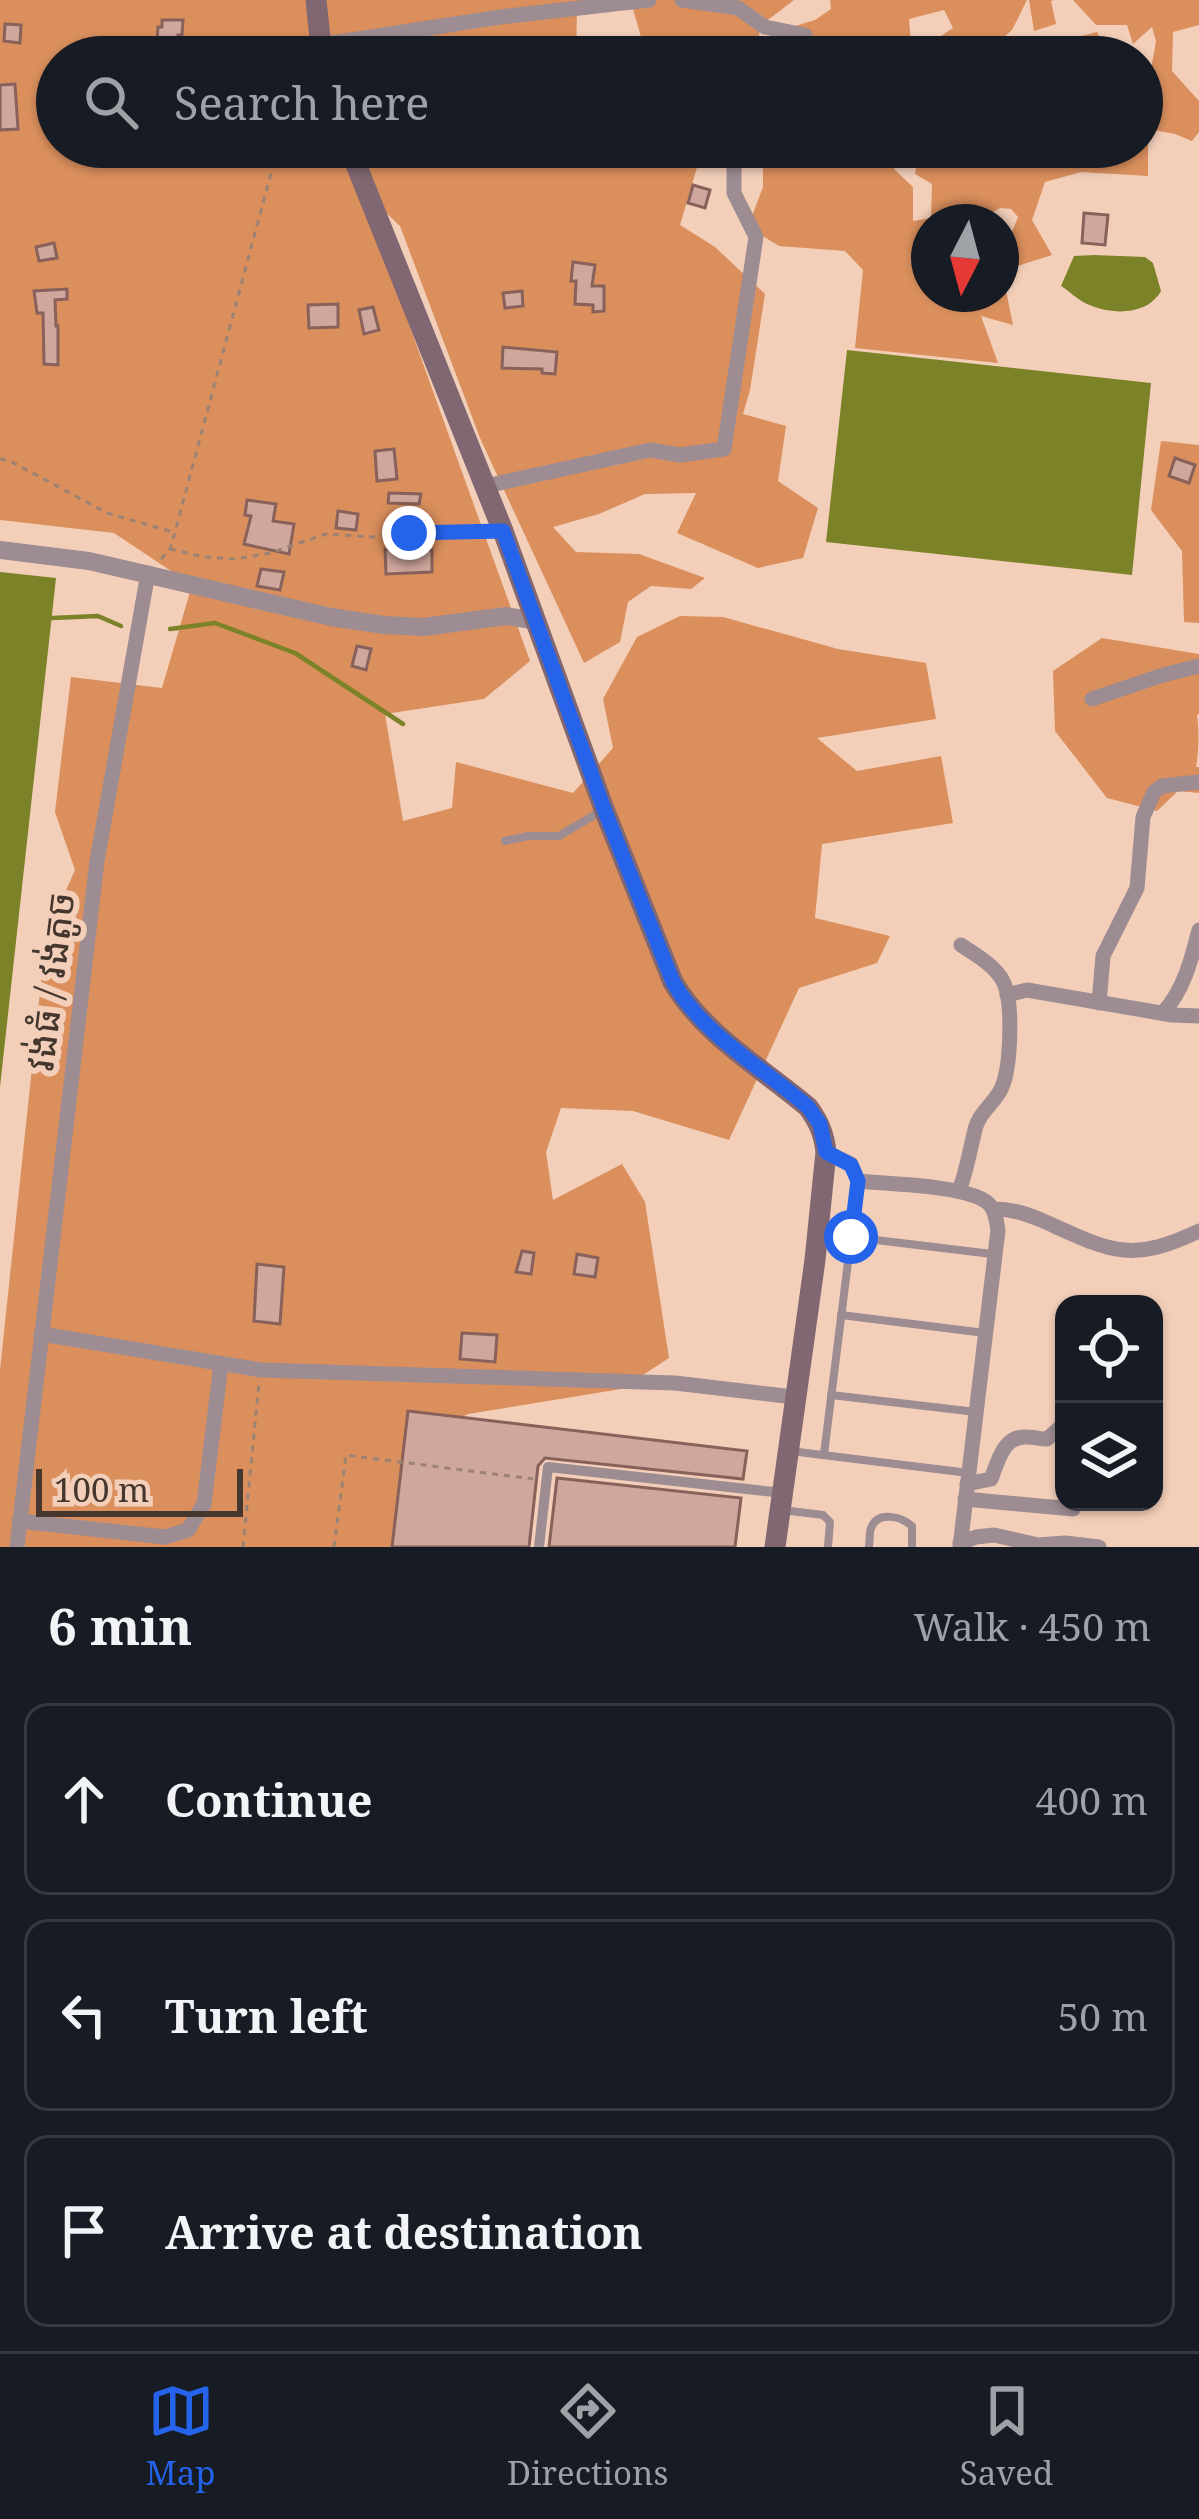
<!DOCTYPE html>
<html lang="en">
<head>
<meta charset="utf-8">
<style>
	:root { --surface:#171b24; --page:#242831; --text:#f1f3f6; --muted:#9ea1a6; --line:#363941; --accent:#2563eb }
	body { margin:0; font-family:"Noto Serif","Noto Sans Khmer",serif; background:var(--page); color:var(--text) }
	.controls { position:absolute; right:36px; bottom:36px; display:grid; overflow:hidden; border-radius:24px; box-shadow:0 3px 9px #0004 }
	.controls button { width:108px; height:108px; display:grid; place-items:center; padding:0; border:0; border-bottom:3px solid var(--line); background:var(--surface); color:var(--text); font:60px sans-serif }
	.compass { position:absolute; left:911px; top:204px; width:108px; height:108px; border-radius:50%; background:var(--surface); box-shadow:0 3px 9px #0004; rotate:186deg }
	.scale { position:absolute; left:36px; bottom:30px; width:207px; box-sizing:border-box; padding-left:12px; border:6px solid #45372e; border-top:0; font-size:33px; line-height:42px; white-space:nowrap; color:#45372e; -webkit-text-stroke:9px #f3cfb9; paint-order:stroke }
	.stop { position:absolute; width:36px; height:36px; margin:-27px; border:9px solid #2563eb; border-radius:50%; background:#fff }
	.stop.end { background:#2563eb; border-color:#fff; box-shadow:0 3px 12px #0008 }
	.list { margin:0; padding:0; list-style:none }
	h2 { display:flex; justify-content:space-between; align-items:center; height:156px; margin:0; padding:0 48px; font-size:51px }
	h2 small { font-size:39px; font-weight:400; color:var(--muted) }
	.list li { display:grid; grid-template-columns:78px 1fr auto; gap:36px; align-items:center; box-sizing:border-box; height:192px; margin:0 24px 24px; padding:0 24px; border:3px solid var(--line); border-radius:24px }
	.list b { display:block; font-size:45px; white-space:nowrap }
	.list em { font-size:39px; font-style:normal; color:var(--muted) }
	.icon { flex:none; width:66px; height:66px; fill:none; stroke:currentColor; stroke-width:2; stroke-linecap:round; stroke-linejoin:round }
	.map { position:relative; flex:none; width:1199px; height:1547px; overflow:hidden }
	.search { position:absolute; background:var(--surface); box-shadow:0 3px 9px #0004; left:36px; right:36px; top:36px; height:132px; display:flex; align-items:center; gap:30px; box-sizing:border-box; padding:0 42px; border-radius:66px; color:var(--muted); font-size:45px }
	.sheet { height:804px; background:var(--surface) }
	nav { display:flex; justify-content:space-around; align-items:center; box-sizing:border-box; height:168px; border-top:3px solid var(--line); background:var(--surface); font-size:33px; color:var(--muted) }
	nav a { display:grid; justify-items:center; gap:6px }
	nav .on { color:var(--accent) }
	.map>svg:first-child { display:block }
	.forest { fill:#da8f5d; fill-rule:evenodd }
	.water { fill:#7c8227 }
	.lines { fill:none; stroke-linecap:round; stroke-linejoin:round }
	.stream { stroke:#7c8227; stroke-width:4.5 }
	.building { fill:#d0a79d; stroke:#88625a; stroke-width:3 }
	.path { stroke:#9b8273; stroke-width:3; stroke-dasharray:6 6; stroke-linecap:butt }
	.service { stroke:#9d8c92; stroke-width:8 }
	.pedestrian { stroke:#9d8c92; stroke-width:10 }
	.minor { stroke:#9d8c92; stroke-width:15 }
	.tertiary { stroke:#9d8c92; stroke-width:18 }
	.secondary { stroke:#806771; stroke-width:21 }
	.route { stroke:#2563eb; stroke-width:15 }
	.labels { text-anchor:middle; stroke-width:12; stroke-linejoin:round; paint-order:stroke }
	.street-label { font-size:39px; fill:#45372e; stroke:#f3cfb9 }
</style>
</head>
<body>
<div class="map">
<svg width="1199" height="1547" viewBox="0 0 1199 1547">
	<rect width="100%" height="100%" fill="#f3cfb9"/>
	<!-- forest -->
	<g class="forest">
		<polygon points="0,0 794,0 760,26 758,47 760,57 702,57 695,43 641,37 633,9 577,12 576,57 57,57 57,147 550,147 549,155 562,164 569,159 568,147 703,147 680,225 715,247 765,294 750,390 743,414 786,426 778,481 818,508 803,558 758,568 677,533 696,493 645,494 599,514 553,527 576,552 639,554 705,578 691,589 651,586 628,602 620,642 584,663 480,438 400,226 360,188 530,661 484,699 385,714 403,821 452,808 456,762 573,793 613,748 603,699 637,637 680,616 723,617 838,649 926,663 936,719 817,738 857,771 941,756 953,823 822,844 815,918 890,936 877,963 799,988 729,1140 633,1111 561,1108 546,1152 553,1200 622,1164 645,1202 669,1358 621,1389 468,1414 403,1448 480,1547 0,1547 0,1370 46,935 75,870 55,812 71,677 162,688 192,585 114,533 0,520"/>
		<polygon points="830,0 1027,0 1012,30 994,46 994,57 930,57 932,42 953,28 944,10 909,19 911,43 896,53 858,49 856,57 818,57 814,51 798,55 770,52 772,33 815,20 831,9"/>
		<polygon points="1029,0 1054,0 1051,1 1056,24 1034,31"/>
		<path d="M1073,0H1199V25L1173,32L1172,71L1199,101V132L1192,141L1175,134L1148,129V176L1081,172L1045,182L1032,220L1052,255L1002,271L1013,325L981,316L998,363L855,348L863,270L845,251L779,246L748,227L763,187V147H899L894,169L913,187V221L931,218L932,184L915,174L920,147H982L983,151L1025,153L1026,147H1142V91L1147,92L1156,41L1152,27L1133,44L1127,25H1096ZM1000,208L1011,209L1018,217L1007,244L1001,245V294H929V222H969L973,217L983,218Z"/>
		<polygon points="1097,32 1111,57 1075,57 1066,51 1077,37"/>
		<polygon points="1161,441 1199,445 1199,623 1184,622 1182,551 1151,510"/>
		<path d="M1102,638L1199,654V714L1197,715C1199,731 1199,750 1196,767H1199V793L1178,791L1157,811L1107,798L1055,731L1053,671Z"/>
	</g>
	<!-- water -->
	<g class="water">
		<path d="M1094,255L1145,257L1153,263L1161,291C1147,316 1111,315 1087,304C1078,300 1069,291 1061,286L1074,256Z"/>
		<polygon points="847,350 1151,383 1132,575 826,542"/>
		<polygon points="0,572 56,578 0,1087"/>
	</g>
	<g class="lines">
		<!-- stream -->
		<g class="stream">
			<polyline points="52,618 98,616 121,626"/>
			<polyline points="170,629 215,623 295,653 403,724"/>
		</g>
	</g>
	<!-- building -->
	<g class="building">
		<polygon points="162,20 183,20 182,35 178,35 178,43 157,43 158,27 162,27"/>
		<polygon points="5,24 21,25 20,43 4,41"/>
		<polygon points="15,84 18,129 0,130 0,85"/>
		<polygon points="693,185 710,190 705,208 688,203"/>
		<polygon points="1084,213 1108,215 1105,245 1082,243"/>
		<polygon points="54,243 57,258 39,261 36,247"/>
		<polygon points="573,262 595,265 592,286 604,286 604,311 593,312 593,305 575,304 576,281 571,281"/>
		<polygon points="67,289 67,299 55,300 56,326 58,326 58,365 44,364 43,313 37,313 34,291"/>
		<polygon points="522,291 523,306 505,308 503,293"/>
		<polygon points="338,304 338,327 309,328 308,305"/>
		<polygon points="373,307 379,330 364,334 359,310"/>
		<polygon points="503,347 557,352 555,374 542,373 542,369 502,368"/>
		<polygon points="394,449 397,479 377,481 375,451"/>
		<polygon points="1175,458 1195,465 1189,483 1169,476"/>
		<polygon points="389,493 421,494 419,504 388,503"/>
		<polygon points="247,500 276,504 273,521 294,524 289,554 244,544 251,516 245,515"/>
		<polygon points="338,511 358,514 356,530 336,528"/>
		<polygon points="385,549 432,550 432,572 386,574"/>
		<polygon points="261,569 284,572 280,590 257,586"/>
		<polygon points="357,646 371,649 366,670 352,666"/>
		<polygon points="522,1251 534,1253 531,1274 516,1272"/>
		<polygon points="577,1254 598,1258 595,1277 574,1274"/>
		<polygon points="257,1264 284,1267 280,1324 254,1321"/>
		<polygon points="462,1333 497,1335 495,1362 460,1359"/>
		<polygon points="408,1411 747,1451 743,1479 545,1458 538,1466 529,1547 392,1547"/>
		<polygon points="557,1478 741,1498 735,1547 549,1547"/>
	</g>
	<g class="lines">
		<!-- path -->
		<g class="path">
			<polyline points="0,459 10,461 107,513 173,532"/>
			<polyline points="170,549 203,557 235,559 270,553 326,534 372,537 409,533 484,532"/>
			<polyline points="161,559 170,549 175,532 278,147"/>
			<polyline points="243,1547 259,1383"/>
			<polyline points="334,1547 346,1455 533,1479"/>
		</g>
		<!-- service -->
		<g class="service">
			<polyline points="505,841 528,836 559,836 603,810"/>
			<polyline points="851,1237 992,1254"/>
			<polyline points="841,1315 985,1333"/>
			<polyline points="831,1395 976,1412"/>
			<polyline points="790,1451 969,1473"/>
			<polyline points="824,1454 858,1182"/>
			<polyline points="782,1510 823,1515 830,1522 828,1547"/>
			<path d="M869,1547C870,1541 869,1534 871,1528C878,1510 902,1517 912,1526V1547"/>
		</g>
		<!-- pedestrian -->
		<polyline class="pedestrian" points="539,1547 548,1467 783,1493"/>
		<!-- minor -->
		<g class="minor">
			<polyline points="682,0 738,8 765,27 805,35 805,57"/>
			<polyline points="319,45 500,17 649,0"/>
			<polyline points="486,486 650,450 680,455 724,449 756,237 734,193 734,162 747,147"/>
			<polyline points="1092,699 1163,675 1199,666"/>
			<polyline points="1007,995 1027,990 1172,1015 1199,1016"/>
			<polyline points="1099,1003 1103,956 1137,888 1143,817 1154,792 1162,786 1199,782"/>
			<path d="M1163,1013C1184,989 1191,961 1199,930"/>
			<path d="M826,1152L851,1164L858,1181C886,1184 970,1185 989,1204C996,1211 996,1220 998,1230L960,1547"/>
			<path d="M959,1191C967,1170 970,1148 976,1126C981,1110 996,1102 1002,1087C1011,1066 1013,1003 1004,983C996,966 976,955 961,945"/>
			<path d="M994,1209C1014,1209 1030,1215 1048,1223C1112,1252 1132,1263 1199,1231"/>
			<polyline points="41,1334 261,1370 675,1383 794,1397"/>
			<path d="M967,1484L991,1479C998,1462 1003,1435 1027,1437C1034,1437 1041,1439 1047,1439L1064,1424"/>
			<polyline points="965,1499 1073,1509"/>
			<polyline points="19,1521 165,1537 188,1530 204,1504 221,1364"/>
			<polyline points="960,1543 976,1537 994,1535 1038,1545 1065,1543 1099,1547"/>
			<polyline points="17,1547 97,861 148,573"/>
		</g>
		<!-- tertiary -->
		<polyline class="tertiary" points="0,550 89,561 331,617 384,625 423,627 507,616 536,621"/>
		<!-- secondary -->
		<g class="secondary">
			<polyline points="316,0 322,57"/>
			<path d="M349,147L503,531L604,809L673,982C704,1035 762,1068 808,1107C819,1122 824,1134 826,1152L815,1260L775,1547"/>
		</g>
	</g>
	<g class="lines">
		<!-- route -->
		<path class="route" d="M409,533L503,531L604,809L673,982C703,1035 763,1068 808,1107L820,1124L826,1152L851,1165L858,1181L851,1237"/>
	</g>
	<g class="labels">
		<!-- street labels -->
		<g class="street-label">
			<text transform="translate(50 981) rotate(-83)" y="14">វង់ធំ / វង់តូច</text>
		</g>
	</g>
</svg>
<div class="controls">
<button><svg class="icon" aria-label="locate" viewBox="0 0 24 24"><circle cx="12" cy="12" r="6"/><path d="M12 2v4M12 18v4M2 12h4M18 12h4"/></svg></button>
<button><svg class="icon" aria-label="layers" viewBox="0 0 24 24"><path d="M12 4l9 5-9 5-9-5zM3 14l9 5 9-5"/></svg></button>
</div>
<svg class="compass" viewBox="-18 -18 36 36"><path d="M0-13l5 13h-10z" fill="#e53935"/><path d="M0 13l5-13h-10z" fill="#9ea1a6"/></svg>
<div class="scale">100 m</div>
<div class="stop" style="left:851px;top:1237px"></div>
<div class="stop end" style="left:409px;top:533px"></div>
<div class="search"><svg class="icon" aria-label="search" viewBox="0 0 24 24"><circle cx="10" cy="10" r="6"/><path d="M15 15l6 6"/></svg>Search here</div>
</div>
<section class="sheet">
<h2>6 min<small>Walk · 450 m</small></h2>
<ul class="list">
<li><svg class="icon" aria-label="ahead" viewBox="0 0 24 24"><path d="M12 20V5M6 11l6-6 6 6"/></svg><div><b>Continue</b></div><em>400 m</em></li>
<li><svg class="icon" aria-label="left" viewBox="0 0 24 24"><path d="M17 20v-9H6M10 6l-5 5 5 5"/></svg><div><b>Turn left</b></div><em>50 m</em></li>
<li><svg class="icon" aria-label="arrive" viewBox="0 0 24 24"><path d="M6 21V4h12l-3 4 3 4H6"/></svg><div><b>Arrive at destination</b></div></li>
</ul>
</section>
<nav>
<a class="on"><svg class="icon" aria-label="map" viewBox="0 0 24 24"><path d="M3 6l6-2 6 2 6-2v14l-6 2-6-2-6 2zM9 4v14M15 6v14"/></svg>Map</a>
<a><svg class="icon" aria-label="directions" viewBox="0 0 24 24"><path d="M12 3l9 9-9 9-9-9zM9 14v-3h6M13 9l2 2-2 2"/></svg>Directions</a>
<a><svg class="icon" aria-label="saved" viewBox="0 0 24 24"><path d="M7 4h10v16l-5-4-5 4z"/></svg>Saved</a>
</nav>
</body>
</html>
